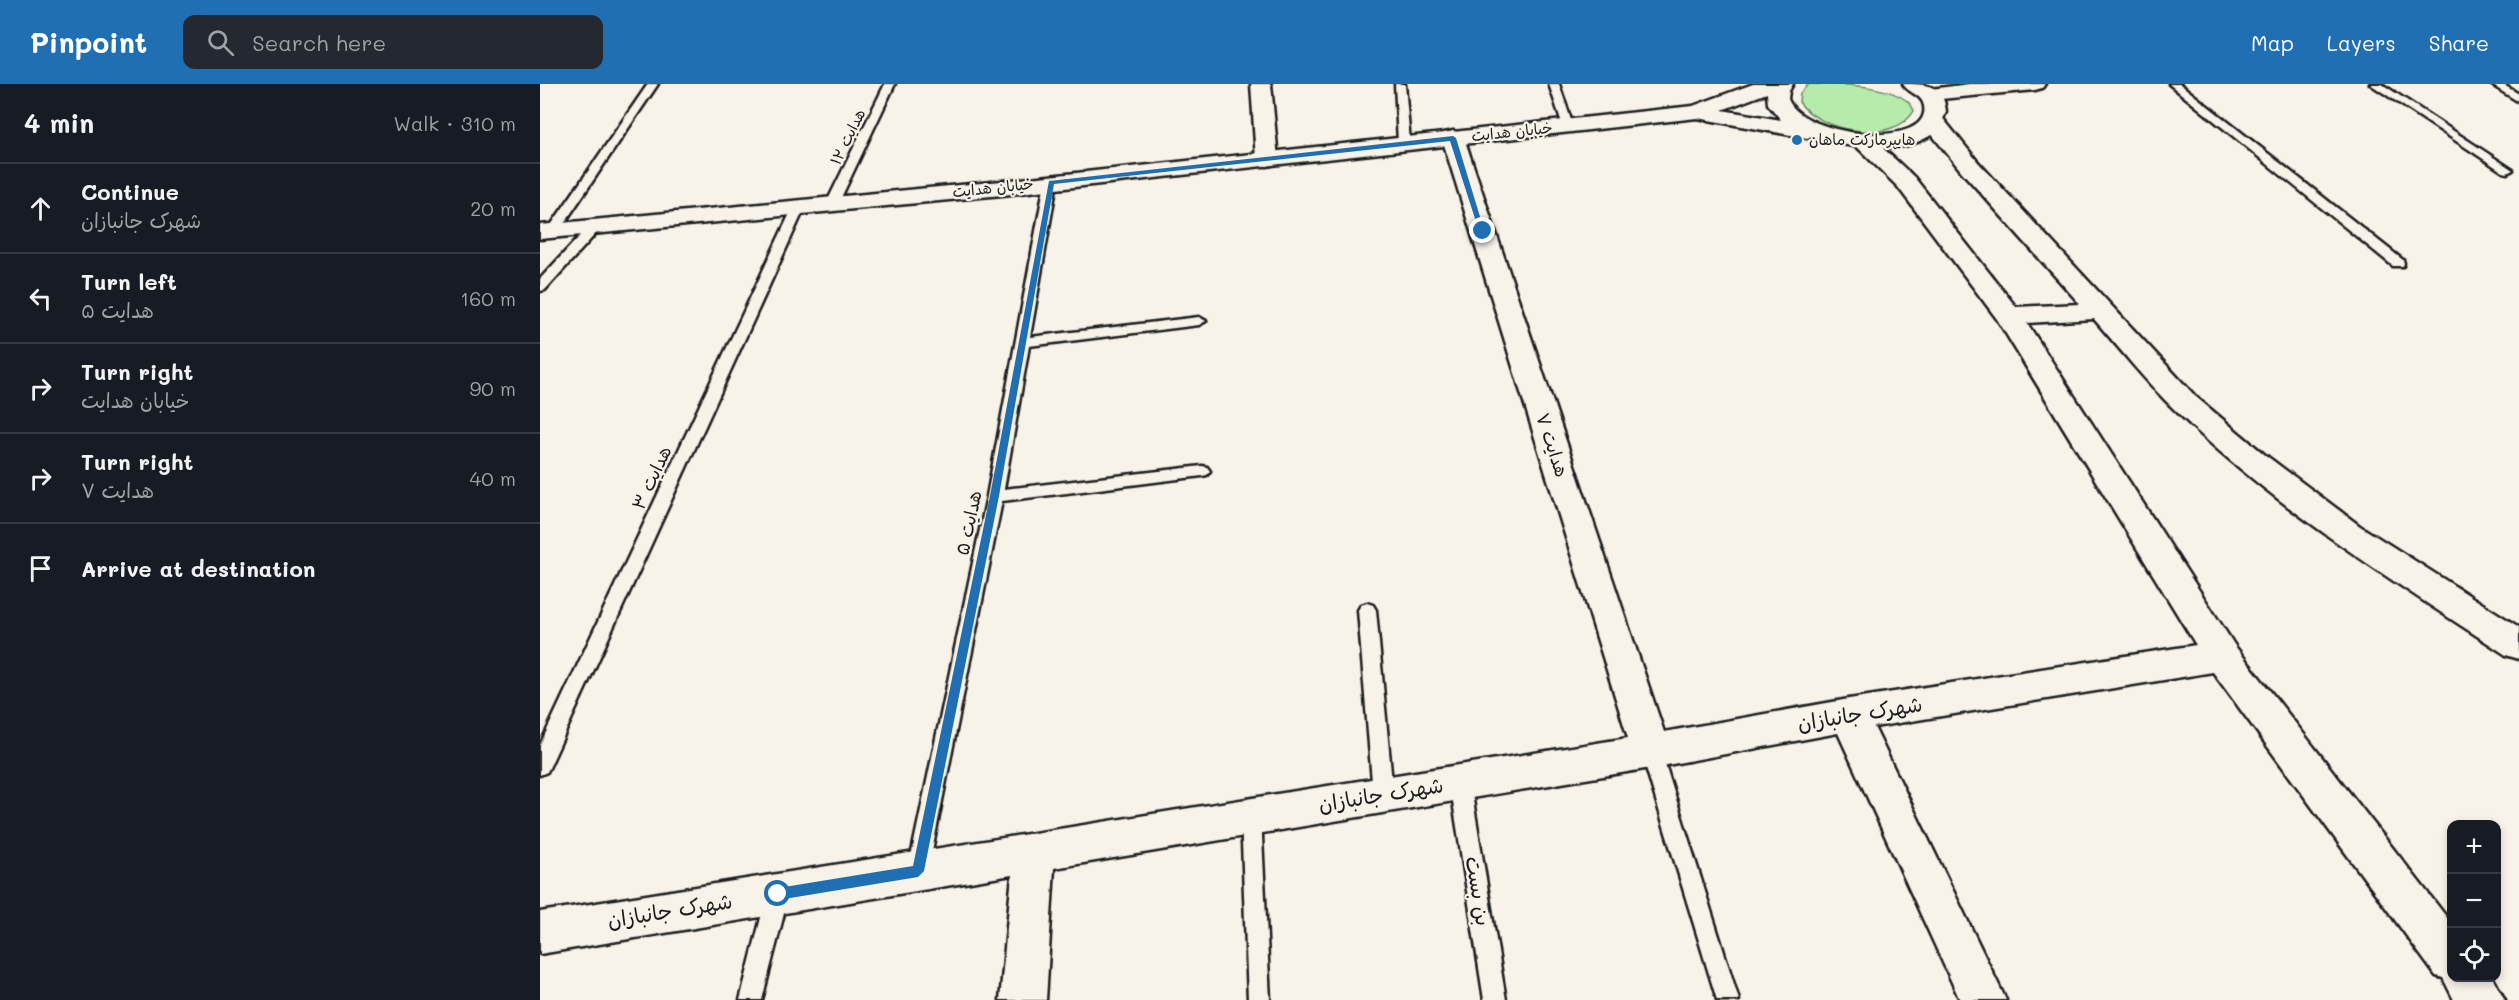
<!DOCTYPE html>
<html lang="en">
<head>
<meta charset="utf-8">
<style>
	:root { --surface:#171b24; --page:#242831; --text:#f1f3f6; --muted:#9ea1a6; --line:#363941; --accent:#1f6fb2 }
	body { margin:0; font-family:Mali,"Playpen Sans Arabic",sans-serif; background:var(--page); color:var(--text) }
	.controls { position:absolute; right:18px; bottom:18px; display:grid; overflow:hidden; border-radius:12px; box-shadow:0 3px 9px #0003 }
	.controls button { width:54px; height:54px; display:grid; place-items:center; padding:0; border:0; border-bottom:2px solid var(--line); background:var(--surface); color:var(--text); font:30px sans-serif }
	.stop { position:absolute; width:18px; height:18px; margin:-14px; border:4px solid #1f6fb2; border-radius:50%; background:#fff }
	.stop.end { background:#1f6fb2; border-color:#fff; box-shadow:0 2px 6px #0008 }
	.list { margin:0; padding:0; list-style:none }
	h2 { display:flex; justify-content:space-between; align-items:center; height:78px; margin:0; padding:0 24px; font-size:26px }
	h2 small { font-size:20px; font-weight:400; color:var(--muted) }
	.list li { display:grid; grid-template-columns:39px 1fr auto; gap:18px; align-items:center; box-sizing:border-box; height:90px; padding:0 24px; border-top:2px solid var(--line) }
	.list b { display:block; font-size:22px; white-space:nowrap }
	.list p { margin:0; font-size:20px; white-space:nowrap; color:var(--muted) }
	.list em { font-size:20px; font-style:normal; color:var(--muted) }
	.icon { flex:none; width:33px; height:33px; fill:none; stroke:currentColor; stroke-width:2; stroke-linecap:round; stroke-linejoin:round }
	.map { position:relative; flex:none; width:1979px; height:916px; overflow:hidden }
	header { display:flex; align-items:center; gap:36px; box-sizing:border-box; height:84px; padding:0 30px; background:var(--accent); color:#fff }
	header strong { font-size:28px }
	nav { display:flex; gap:33px; margin-inline-start:auto; font-size:21px }
	.search { width:420px; height:54px; background:var(--page); display:flex; align-items:center; gap:15px; box-sizing:border-box; padding:0 21px; border-radius:12px; color:var(--muted); font-size:22px }
	main { display:flex }
	aside { flex:1; background:var(--surface) }
	.map>svg:first-child { display:block }
	.green { fill:#b6ebac; stroke:#698464; stroke-width:1.5 }
	.lines { fill:none; stroke-linecap:round; stroke-linejoin:round }
	.service-casing { stroke:#1c1c1c; stroke-width:5 }
	.minor-casing { stroke:#1c1c1c; stroke-width:5 }
	.tertiary-casing { stroke:#1c1c1c; stroke-width:5 }
	.service { fill:#f7f3e8; fill-rule:evenodd }
	.minor { fill:#f7f3e8; fill-rule:evenodd }
	.tertiary { fill:#f7f3e8; fill-rule:evenodd }
	.route { fill:#1f6fb2 }
	.poi-dot { fill:#1f6fb2; stroke:#f7f3e8; stroke-width:2 }
	.labels { text-anchor:middle; stroke-width:4.5; stroke-linejoin:round; paint-order:stroke }
	.far-street-label { font-size:15px; fill:#1c1c1c; stroke:#f7f3e8 }
	.far-poi-label { font-size:15px; fill:#1c1c1c; stroke:#f7f3e8; text-anchor:start }
	.street-label { font-size:18px; fill:#1c1c1c; stroke:#f7f3e8 }
	.near-street-label { font-size:21px; fill:#1c1c1c; stroke:#f7f3e8 }
</style>
</head>
<body>
<header>
<strong>Pinpoint</strong>
<div class="search"><svg class="icon" aria-label="search" viewBox="0 0 24 24"><circle cx="10" cy="10" r="6"/><path d="M15 15l6 6"/></svg>Search here</div>
<nav><a>Map</a><a>Layers</a><a>Share</a></nav>
</header>
<main>
<aside>
<h2>4 min<small>Walk · 310 m</small></h2>
<ul class="list">
<li><svg class="icon" aria-label="ahead" viewBox="0 0 24 24"><path d="M12 20V5M6 11l6-6 6 6"/></svg><div><b>Continue</b><p>شهرک جانبازان</p></div><em>20 m</em></li>
<li><svg class="icon" aria-label="left" viewBox="0 0 24 24"><path d="M17 20v-9H6M10 6l-5 5 5 5"/></svg><div><b>Turn left</b><p>هدایت ۵</p></div><em>160 m</em></li>
<li><svg class="icon" aria-label="right" viewBox="0 0 24 24"><path d="M7 20v-9h11M14 6l5 5-5 5"/></svg><div><b>Turn right</b><p>خیابان هدایت</p></div><em>90 m</em></li>
<li><svg class="icon" aria-label="right" viewBox="0 0 24 24"><path d="M7 20v-9h11M14 6l5 5-5 5"/></svg><div><b>Turn right</b><p>هدایت ۷</p></div><em>40 m</em></li>
<li><svg class="icon" aria-label="arrive" viewBox="0 0 24 24"><path d="M6 21V4h12l-3 4 3 4H6"/></svg><div><b>Arrive at destination</b></div></li>
</ul>
</aside>
<div class="map">
<svg width="1979" height="916" viewBox="0 0 1979 916">
	<rect width="100%" height="100%" fill="#f7f3e8"/>
	<filter id="ink" filterUnits="userSpaceOnUse"><feTurbulence type="fractalNoise" baseFrequency=".0167" numOctaves="2"/><feDisplacementMap in="SourceGraphic" scale="12" xChannelSelector="R" yChannelSelector="G"/><feConvolveMatrix kernelMatrix="1 2 1 2 8 2 1 2 1" color-interpolation-filters="sRGB"/></filter>
	<g filter="url(#ink)">
		<!-- green -->
		<path class="green" d="M1269,0C1299,0 1365,0 1374,27C1354,62 1279,47 1259,18L1260,9Z"/>
		<g class="lines">
			<!-- service casing -->
			<g class="service-casing">
				<g id="service">
					<polygon points="108,0 118,0 17,150 9,150 7,147"/>
					<polygon points="345,0 355,0 298,120 296,123 288,123 286,120"/>
					<polygon points="855,0 865,0 870,59 864,62 858,59"/>
					<polygon points="1009,0 1019,0 1033,42 1032,44 1024,44 1023,42"/>
					<polygon points="1629,0 1640,0 1863,176 1864,179 1863,182 1853,182"/>
					<polygon points="1830,0 1842,0 1973,86 1967,89 1963,88"/>
					<polygon points="1950,0 1962,0 1979,10 1979,18"/>
					<polygon points="511,94 517,98 490,253 659,233 666,237 659,241 489,262 464,405 662,382 667,383 670,387 667,391 662,392 462,417 388,787 385,794 378,797 371,794 368,787 447,412 505,98"/>
					<polygon points="259,119 265,123 10,682 7,688 0,691 0,661 253,123"/>
					<polygon points="55,139 61,143 59,146 5,206 0,207 0,195 51,140"/>
					<polygon points="827,519 833,521 836,526 853,710 850,716 843,719 836,716 833,710 818,526 821,521"/>
					<polygon points="1111,659 1118,661 1121,667 1199,916 1177,916 1101,667 1104,661"/>
					<polygon points="920,689 927,692 930,698 966,916 944,916 910,698 913,692"/>
					<polygon points="711,723 718,726 721,732 730,916 708,916 701,732 704,726"/>
					<polygon points="238,800 245,803 249,810 222,916 200,916 227,810 231,803"/>
				</g>
			</g>
			<!-- minor casing -->
			<g class="minor-casing">
				<g id="minor">
					<polygon points="711,0 731,0 738,75 735,80 727,82 719,80 716,75"/>
					<polygon points="1429,0 1505,0 1502,4 1495,6 1390,16 1383,14 1379,10 1383,6"/>
					<path d="M1393,30L1401,32L1438,78L1656,313L1724,370L1820,442L1979,543V575L1966,571C1852,496 1734,423 1636,327C1607,299 1581,266 1554,235L1487,239L1695,562L1912,840V894H1953L1965,916H1914L1903,894L1896,892L1673,588L1334,643L1466,916H1420L1298,649L1111,684L514,784L506,916H460L472,791L0,870V828L1088,654L902,54L905,49L913,47L921,49L924,54L1124,648L1309,615L1656,561L1457,235L1358,103L1312,58L1315,53L1323,51L1331,53L1374,93L1476,223L1540,220L1422,88L1385,42L1382,37L1385,32Z"/>
				</g>
			</g>
			<!-- tertiary casing -->
			<g class="tertiary-casing">
				<path id="tertiary" d="M1213,0H1253L1249,7L1248,15C1262,53 1392,67 1384,22C1382,10 1369,10 1363,0C1386,0 1404,0 1406,28C1403,35 1400,44 1395,48C1362,74 1308,64 1272,52L1267,54L1157,34L462,111L0,155V141L462,97L1153,22ZM1227,9L1228,20L1241,36L1182,26Z"/>
			</g>
			<!-- service -->
			<use href="#service" class="service"/>
			<!-- minor -->
			<use href="#minor" class="minor"/>
			<!-- tertiary -->
			<use href="#tertiary" class="tertiary"/>
		</g>
	</g>
	<!-- route -->
	<polygon class="route" points="913,52 916,54 945,149 939,147 910,57 514,100 459,412 384,787 378,793 238,816 233,814 231,810 238,804 373,782 450,412 509,97"/>
	<!-- markers -->
	<circle class="poi-dot" cx="1257" cy="56" r="6"/>
	<g class="labels">
		<!-- far-street labels -->
		<g class="far-street-label">
			<text transform="translate(972 48) rotate(-6)" y="5">خیابان هدایت</text>
			<text transform="translate(308 53) rotate(-64)" y="5">هدایت ۱۲</text>
			<text transform="translate(453 104) rotate(-6)" y="5">خیابان هدایت</text>
		</g>
		<!-- far-poi labels -->
		<g class="far-poi-label">
			<text x="1269" y="61">هایپرمارکت ماهان</text>
		</g>
		<!-- street labels -->
		<g class="street-label">
			<text transform="translate(1012 361) rotate(72)" y="6">هدایت ۷</text>
			<text transform="translate(112 394) rotate(-65)" y="6">هدایت ۳</text>
			<text transform="translate(429 439) rotate(-78)" y="6">هدایت ۵</text>
		</g>
		<!-- near-street labels -->
		<g class="near-street-label">
			<text transform="translate(1320 630) rotate(-9)" y="7">شهرک جانبازان</text>
			<text transform="translate(841 711) rotate(-9)" y="7">شهرک جانبازان</text>
			<text transform="translate(938 807) rotate(81)" y="7">بن بست</text>
			<text transform="translate(130 827) rotate(-9)" y="7">شهرک جانبازان</text>
		</g>
	</g>
</svg>
<div class="controls">
<button>+</button>
<button>−</button>
<button><svg class="icon" aria-label="locate" viewBox="0 0 24 24"><circle cx="12" cy="12" r="6"/><path d="M12 2v4M12 18v4M2 12h4M18 12h4"/></svg></button>
</div>
<div class="stop" style="left:238px;top:810px"></div>
<div class="stop end" style="left:943px;top:147px"></div>
</div>
</main>
</body>
</html>
